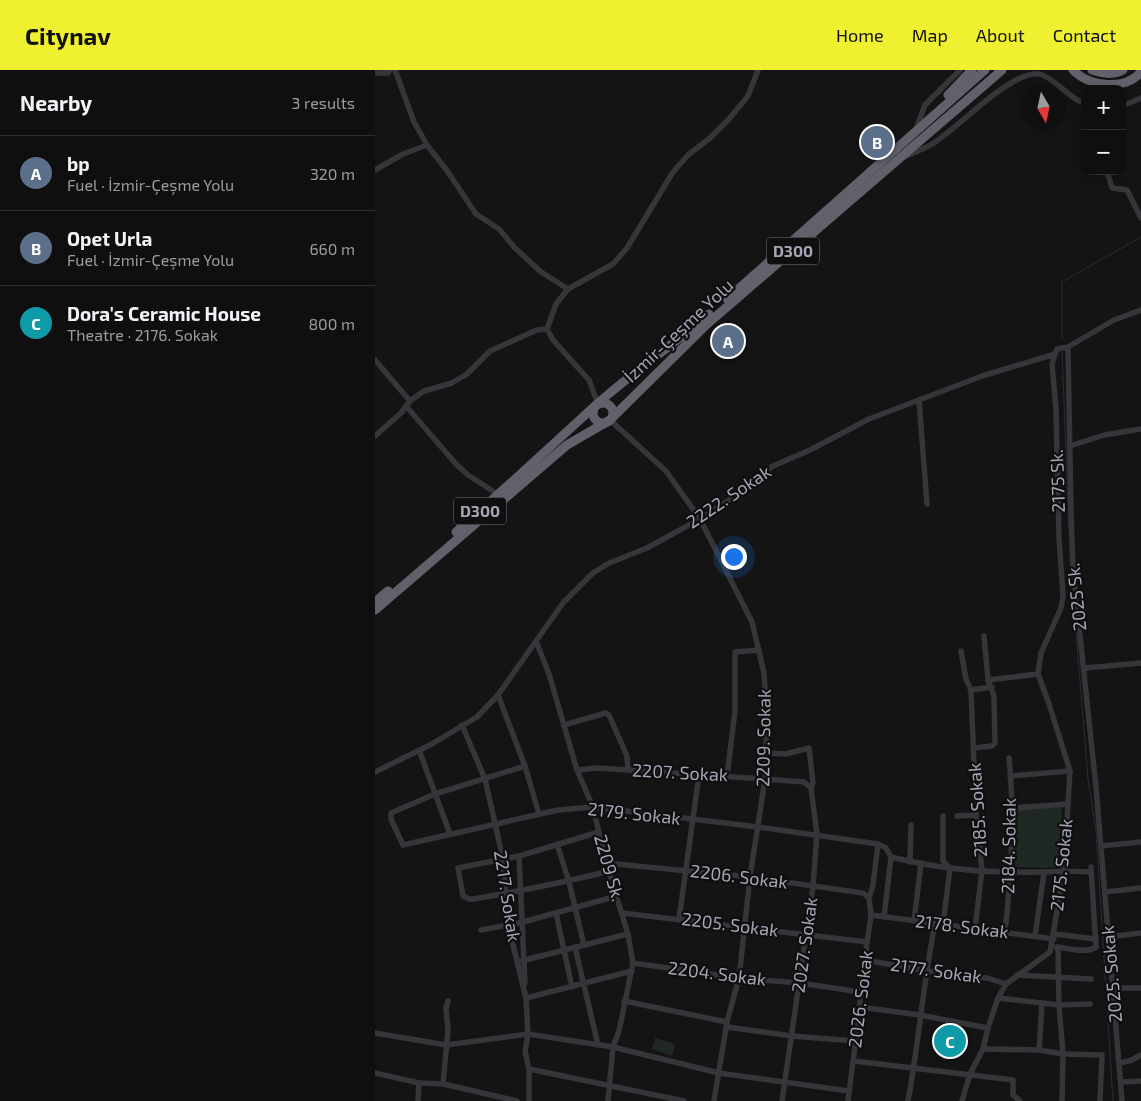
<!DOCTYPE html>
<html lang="en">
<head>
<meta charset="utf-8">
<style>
	:root { --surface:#0f0f10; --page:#1d1d1e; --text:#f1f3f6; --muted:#9b9c9f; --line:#2f2f30; --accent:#eff130 }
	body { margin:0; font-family:"Exo 2",sans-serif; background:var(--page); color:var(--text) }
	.controls { position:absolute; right:15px; top:15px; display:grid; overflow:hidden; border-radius:10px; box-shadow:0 2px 8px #0003 }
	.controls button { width:45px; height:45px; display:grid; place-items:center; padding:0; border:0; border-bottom:1px solid var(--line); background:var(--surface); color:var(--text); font:25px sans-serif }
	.compass { position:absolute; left:646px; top:15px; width:45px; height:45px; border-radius:50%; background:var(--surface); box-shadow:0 2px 8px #0003; rotate:171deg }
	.you { position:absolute; left:358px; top:486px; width:18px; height:18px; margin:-12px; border:4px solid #fff; border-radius:50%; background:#1a73e8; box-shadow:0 0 0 8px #1a73e833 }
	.badge { display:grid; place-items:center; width:32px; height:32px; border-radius:50%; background:var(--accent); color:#fff; font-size:16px; font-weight:700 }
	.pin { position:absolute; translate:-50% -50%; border:2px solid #fff; box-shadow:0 1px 5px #0006 }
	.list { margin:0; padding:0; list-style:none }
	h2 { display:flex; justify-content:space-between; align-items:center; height:65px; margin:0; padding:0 20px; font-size:21px }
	h2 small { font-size:16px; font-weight:400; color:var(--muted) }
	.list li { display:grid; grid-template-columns:32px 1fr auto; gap:15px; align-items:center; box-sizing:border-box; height:75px; padding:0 20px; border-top:1px solid var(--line) }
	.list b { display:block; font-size:19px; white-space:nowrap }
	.list p { margin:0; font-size:16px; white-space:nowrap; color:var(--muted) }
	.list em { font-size:16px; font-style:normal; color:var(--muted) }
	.map { position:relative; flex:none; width:766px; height:1031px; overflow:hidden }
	header { display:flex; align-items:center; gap:30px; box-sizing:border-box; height:70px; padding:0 25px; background:var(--accent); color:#111 }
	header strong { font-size:24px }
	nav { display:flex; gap:28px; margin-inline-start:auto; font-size:18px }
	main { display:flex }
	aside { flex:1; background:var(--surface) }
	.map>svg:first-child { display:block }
	.green { fill:#202824 }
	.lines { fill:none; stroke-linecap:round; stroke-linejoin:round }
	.stream { stroke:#2a2d39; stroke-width:1 }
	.minor { stroke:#36353a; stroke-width:5.5 }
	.highway { stroke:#61616b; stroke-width:9 }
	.labels { text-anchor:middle; stroke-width:4.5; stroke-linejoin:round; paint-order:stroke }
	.shield { fill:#0f0f10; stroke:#797884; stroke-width:1 }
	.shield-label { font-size:16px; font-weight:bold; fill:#a6a5b6 }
	.street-label { font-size:18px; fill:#a6a5b6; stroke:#0f0f10 }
</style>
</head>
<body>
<header>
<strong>Citynav</strong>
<nav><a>Home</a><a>Map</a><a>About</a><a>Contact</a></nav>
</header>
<main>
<aside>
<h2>Nearby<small>3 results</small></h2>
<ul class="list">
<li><span class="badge" style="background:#5c6f8a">A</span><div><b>bp</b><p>Fuel · İzmir-Çeşme Yolu</p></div><em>320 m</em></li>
<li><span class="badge" style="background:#5c6f8a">B</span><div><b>Opet Urla</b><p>Fuel · İzmir-Çeşme Yolu</p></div><em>660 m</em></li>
<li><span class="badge" style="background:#0f9aa8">C</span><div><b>Dora's Ceramic House</b><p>Theatre · 2176. Sokak</p></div><em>800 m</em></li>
</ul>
</aside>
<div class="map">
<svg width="766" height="1031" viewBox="0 0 766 1031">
	<rect width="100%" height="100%" fill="#141415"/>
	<!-- green -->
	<g class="green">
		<polygon points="687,737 683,798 640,797 641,738"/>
		<polygon points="280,968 300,974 297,986 277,979"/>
	</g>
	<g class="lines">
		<!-- stream -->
		<g class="stream">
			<polyline points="687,268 687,212 766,167"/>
			<polyline points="687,282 694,458"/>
			<polyline points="698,525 713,709 721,760 738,1031"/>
		</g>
		<!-- minor -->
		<g class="minor">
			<polyline points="20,0 39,52 52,75 73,102 101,144 124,159 140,178 166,202 193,219"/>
			<polyline points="0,3 13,3 15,0"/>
			<polyline points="747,36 766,28"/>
			<polyline points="541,59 550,35 585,0"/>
			<path d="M529,87C538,83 549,79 557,74C583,59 635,0 665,4C681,9 692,27 710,34"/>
			<polyline points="0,100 28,84 52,75"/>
			<polyline points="732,101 737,118 752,120 766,148"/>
			<polyline points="693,277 696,443 698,499 721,717 747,1031"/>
			<polyline points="0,290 35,331"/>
			<polyline points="544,330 552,434"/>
			<polyline points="223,334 214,310 178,270 172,259 181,234 193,219 238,194 252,178 298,102 313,85 335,68 354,49 373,26 383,0"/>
			<polyline points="31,336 81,394 93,405 124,425"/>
			<polyline points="235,350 291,401 325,449 377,552 389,603 392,648 390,709 375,807 364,908 352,952 339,1031"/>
			<polyline points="0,366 26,343 35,331 49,321 77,313 92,304 115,281 162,260 172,259"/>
			<polyline points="695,376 729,365 766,359"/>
			<polyline points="609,566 613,610"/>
			<polyline points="161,571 174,604 202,700 218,737 231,793 253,864 258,893 244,961 238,977 233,1031"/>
			<polyline points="586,581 591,609 596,620 601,745 607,800 600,859"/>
			<polyline points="710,598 766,593"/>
			<polyline points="596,620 617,617"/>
			<polyline points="123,625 150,696 60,724 16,743 16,749 28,775 183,740 218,737 383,757 503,774 511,778 516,787 509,847"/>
			<polyline points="87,655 110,709 128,789 133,854 151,928 153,964 150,981 154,999 154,1031"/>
			<polyline points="189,655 231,643 234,645 252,686 253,700"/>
			<polyline points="599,678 617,676 620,673 619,626 613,610 663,604"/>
			<polyline points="44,680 75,764"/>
			<polyline points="390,683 411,684 434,678 438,713 436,718"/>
			<polyline points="150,696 164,744"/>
			<polyline points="202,700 223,698 390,709 429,712 436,718"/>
			<polyline points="0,702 55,675 102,647 123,625 188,533 218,503 234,493 272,478 325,449 374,417 384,406 398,396 435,380 494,349 607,306 680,284 682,279 693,277 739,250 766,240"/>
			<polyline points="352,706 360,641 360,582 384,580"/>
			<polyline points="635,706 695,701"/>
			<polyline points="636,738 693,734"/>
			<polyline points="568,746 568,791 575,798 568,855"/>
			<polyline points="582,746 601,745"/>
			<path d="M224,762L144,786L83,798L88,826L94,829H99C144,821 189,813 234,801"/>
			<polyline points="182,774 194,812 209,875"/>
			<polyline points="726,776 766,772"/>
			<polyline points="144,786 150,913"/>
			<path d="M516,787C556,797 598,802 639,802C665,803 690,800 716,802"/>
			<polyline points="535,792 536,755"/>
			<polyline points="231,793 375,807 488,823 494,828"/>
			<polyline points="730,822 766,818"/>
			<polyline points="181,843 197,917"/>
			<polyline points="247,843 492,872"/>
			<polyline points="496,845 679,869"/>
			<polyline points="304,849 324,705"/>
			<polyline points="539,851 546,793"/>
			<polyline points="106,860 148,852 242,826"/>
			<path d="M630,863C636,805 640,746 634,688"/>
			<polyline points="679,864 721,869"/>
			<polyline points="660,866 669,803"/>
			<polyline points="733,867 766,863"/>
			<polyline points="200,877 223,975"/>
			<path d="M681,877C692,878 712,884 721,877L716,797"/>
			<polyline points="683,877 684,935 688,984 687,1031"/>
			<polyline points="490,890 551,901 612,908 631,914"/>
			<polyline points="146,891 253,864"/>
			<polyline points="258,893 364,908 425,913 485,922"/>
			<polyline points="642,905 716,909"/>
			<polyline points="738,918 766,918"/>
			<polyline points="150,925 151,928 257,901"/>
			<polyline points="623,928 684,935 715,934"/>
			<polyline points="249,931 352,952"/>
			<polyline points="485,937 545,945 613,958"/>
			<polyline points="352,957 417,966 480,971"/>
			<polyline points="0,963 71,975 153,964 238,977 344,1003 474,1021"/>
			<polyline points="608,979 664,980 688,984 727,985 725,1031"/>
			<polyline points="664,980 667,934"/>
			<polyline points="479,991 638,1010 638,1025 645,1031"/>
			<polyline points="745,993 757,990 766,985"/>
			<polyline points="154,999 309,1031"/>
			<polyline points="0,1003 44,1013 68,1014 142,1031"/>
			<polyline points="746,1012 766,1011"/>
			<polyline points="68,1014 73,960 71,938 73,931"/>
			<polyline points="43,1031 44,1013"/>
			<polyline points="407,1031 438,816 442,764 436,718"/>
			<polyline points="473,1031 485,937 485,922 496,845 494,828 498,815 503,774"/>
			<path d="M533,1031C544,972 548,913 560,854"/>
			<polyline points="587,1031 595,1004 608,979 613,958 623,928 631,914 675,882 689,800 695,701 674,634 663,604 666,583 686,538 688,526 684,468 681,339 677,294 680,284"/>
		</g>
		<!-- highway -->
		<g class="highway">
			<path d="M698,0C714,17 750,21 766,2"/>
			<path d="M717,0C727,3 738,6 748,0"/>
			<polyline points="573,25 597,0"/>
			<polyline points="352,229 610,0"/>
			<circle cx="228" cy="343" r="10"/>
			<path d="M81,462C129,420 175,377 222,334C258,302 298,275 334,244"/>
			<polyline points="0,532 13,521"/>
			<polyline points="0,540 192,375 235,350 331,255 627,0"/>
		</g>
	</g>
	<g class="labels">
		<!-- shield labels -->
		<g class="shield">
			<rect x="392" y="167.5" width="52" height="27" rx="4"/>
			<rect x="79" y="427.5" width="52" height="27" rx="4"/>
		</g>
		<g class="shield-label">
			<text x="418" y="187">D300</text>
			<text x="105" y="447">D300</text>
		</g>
		<!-- street labels -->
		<g class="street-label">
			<text transform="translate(304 261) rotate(-43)" y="6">İzmir-Çeşme Yolu</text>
			<text transform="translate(683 411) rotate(-92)" y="6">2175 Sk.</text>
			<text transform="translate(354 427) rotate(-34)" y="6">2222. Sokak</text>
			<text transform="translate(702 527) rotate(-96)" y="6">2025 Sk.</text>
			<text transform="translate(389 668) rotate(-89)" y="6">2209. Sokak</text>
			<text transform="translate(305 703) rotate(3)" y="6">2207. Sokak</text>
			<text transform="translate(603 740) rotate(-94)" y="6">2185. Sokak</text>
			<text transform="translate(259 744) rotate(6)" y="6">2179. Sokak</text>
			<text transform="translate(634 776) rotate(-89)" y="6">2184. Sokak</text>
			<text transform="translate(687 795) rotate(-84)" y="6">2175. Sokak</text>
			<text transform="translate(234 798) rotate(74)" y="6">2209 Sk.</text>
			<text transform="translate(364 807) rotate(7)" y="6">2206. Sokak</text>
			<text transform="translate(132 826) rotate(81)" y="6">2217. Sokak</text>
			<text transform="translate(355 855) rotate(7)" y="6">2205. Sokak</text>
			<text transform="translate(587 857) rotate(7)" y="6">2178. Sokak</text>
			<text transform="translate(430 875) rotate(-82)" y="6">2027. Sokak</text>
			<text transform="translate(561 901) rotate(8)" y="6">2177. Sokak</text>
			<text transform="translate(342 904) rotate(7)" y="6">2204. Sokak</text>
			<text transform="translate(737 904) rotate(-95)" y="6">2025. Sokak</text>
			<text transform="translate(486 929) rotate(-83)" y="6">2026. Sokak</text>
		</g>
	</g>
</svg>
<div class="controls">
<button>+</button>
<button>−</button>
</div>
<svg class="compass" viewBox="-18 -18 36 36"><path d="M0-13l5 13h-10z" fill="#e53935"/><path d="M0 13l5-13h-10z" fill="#9b9c9f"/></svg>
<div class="you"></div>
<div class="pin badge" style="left:353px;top:271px;background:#5c6f8a">A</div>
<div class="pin badge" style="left:502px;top:72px;background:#5c6f8a">B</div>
<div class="pin badge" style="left:575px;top:971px;background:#0f9aa8">C</div>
</div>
</main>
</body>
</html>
